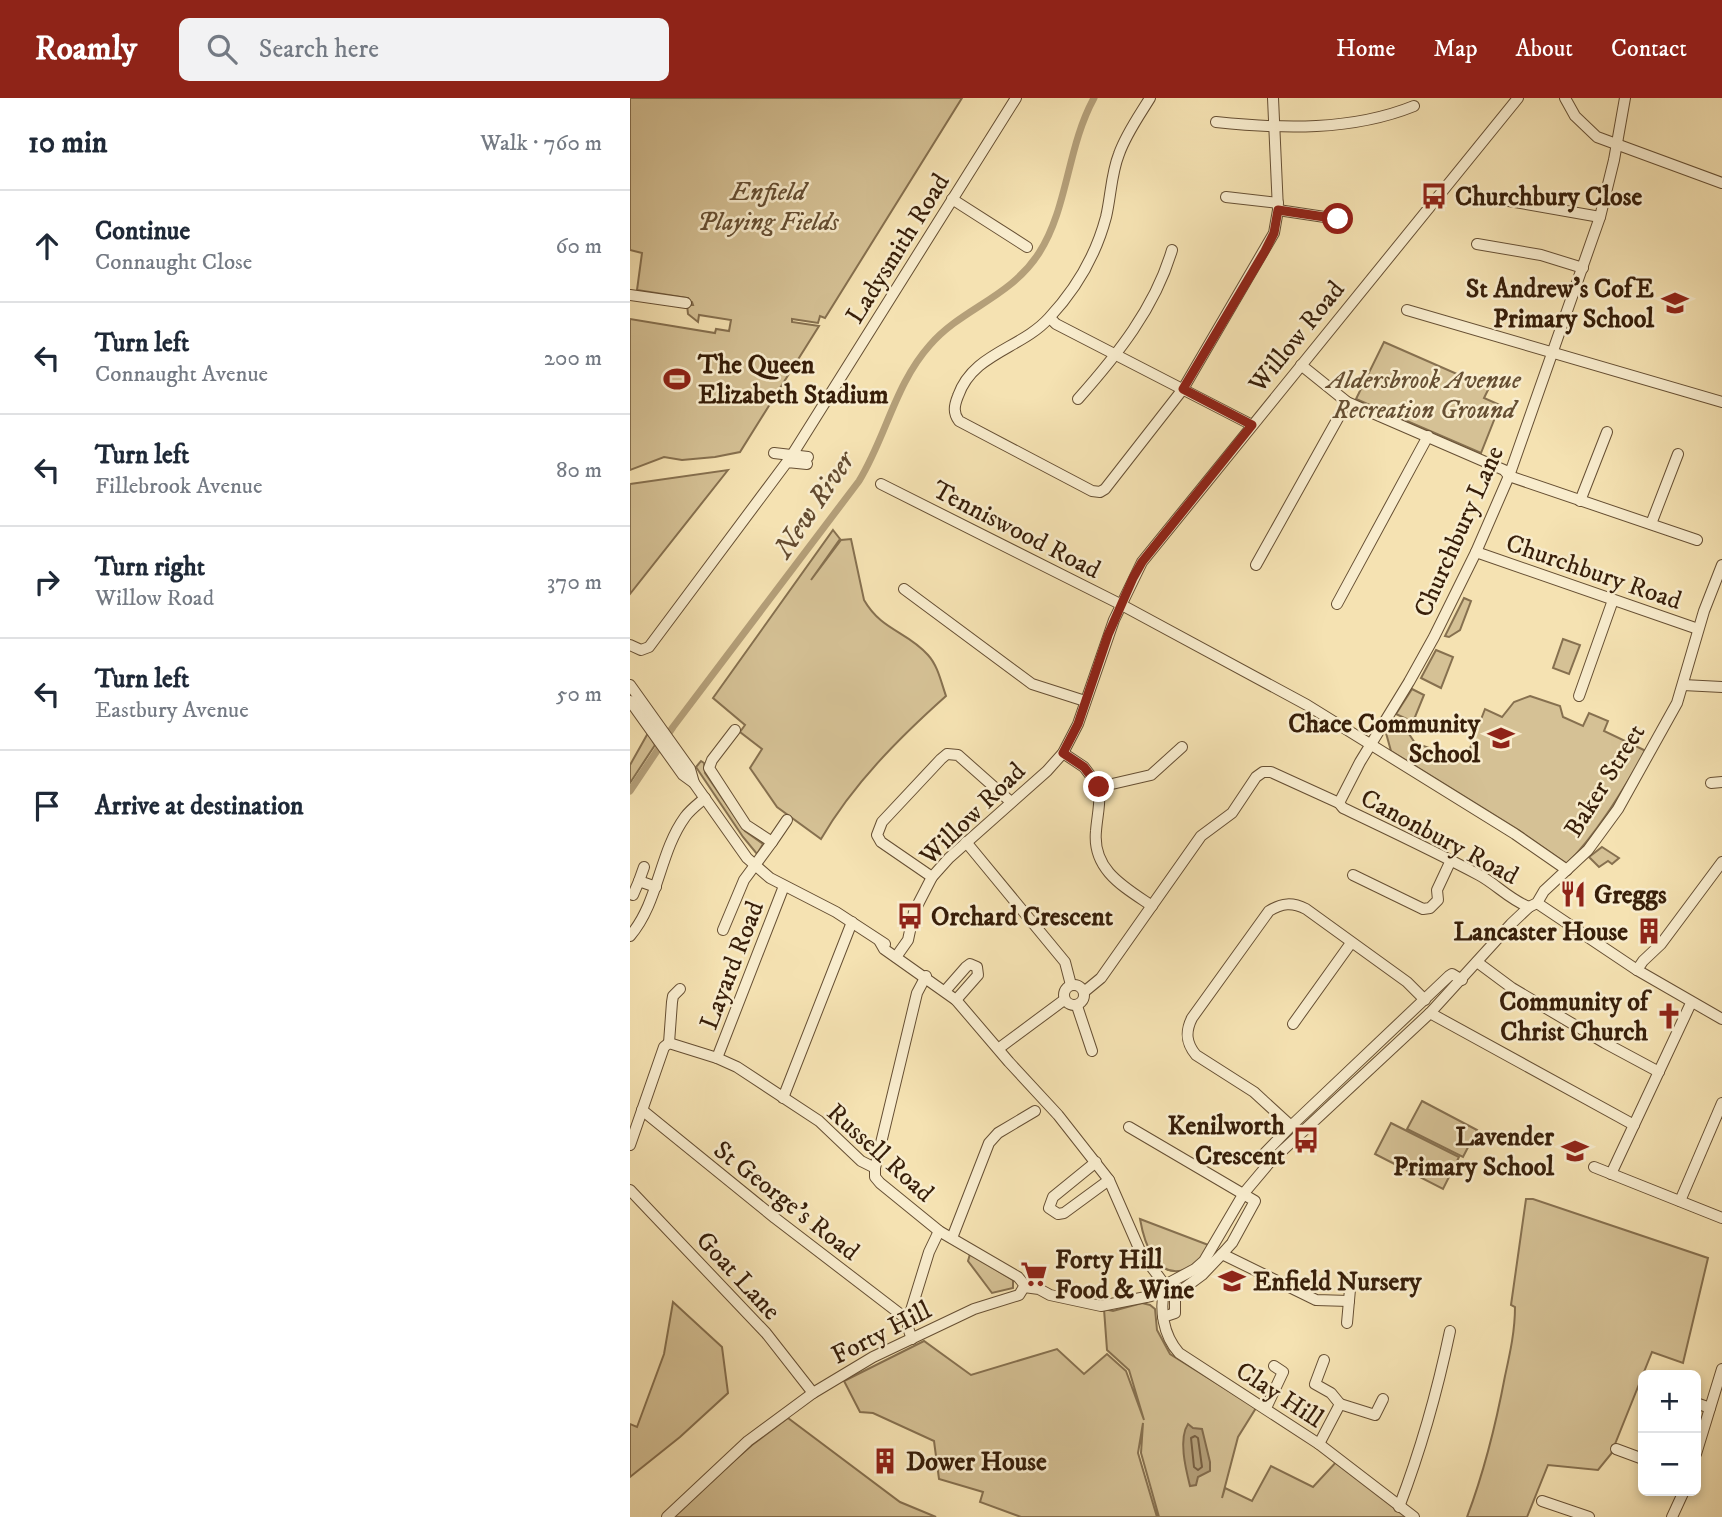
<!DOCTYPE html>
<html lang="en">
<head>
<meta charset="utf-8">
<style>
	:root { --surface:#fff; --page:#f2f2f3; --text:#1f2937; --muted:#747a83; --line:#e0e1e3; --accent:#8f2418 }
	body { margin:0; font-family:"IM FELL DW Pica",serif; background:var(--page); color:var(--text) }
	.controls { position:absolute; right:21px; bottom:21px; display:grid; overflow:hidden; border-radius:10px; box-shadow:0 4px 10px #0003 }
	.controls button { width:63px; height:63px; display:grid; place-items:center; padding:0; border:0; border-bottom:2px solid var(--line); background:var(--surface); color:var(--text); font:35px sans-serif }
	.stop { position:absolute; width:21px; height:21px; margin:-16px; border:5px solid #8f2418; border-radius:50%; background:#fff }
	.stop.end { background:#8f2418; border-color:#fff; box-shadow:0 2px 7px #0008 }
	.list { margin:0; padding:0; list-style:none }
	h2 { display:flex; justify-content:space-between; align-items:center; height:91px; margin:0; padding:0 28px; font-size:30px }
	h2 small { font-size:23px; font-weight:400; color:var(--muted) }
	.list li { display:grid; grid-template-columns:46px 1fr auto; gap:21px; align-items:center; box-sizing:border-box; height:112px; padding:0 28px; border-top:2px solid var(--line) }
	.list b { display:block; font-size:26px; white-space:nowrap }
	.list p { margin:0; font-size:23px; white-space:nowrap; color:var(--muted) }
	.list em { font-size:23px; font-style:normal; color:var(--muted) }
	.icon { flex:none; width:38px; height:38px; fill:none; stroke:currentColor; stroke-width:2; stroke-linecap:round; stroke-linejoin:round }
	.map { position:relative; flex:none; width:1092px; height:1419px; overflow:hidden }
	header { display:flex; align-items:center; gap:42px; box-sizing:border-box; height:98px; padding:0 35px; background:var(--accent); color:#fff }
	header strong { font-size:33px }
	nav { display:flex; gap:38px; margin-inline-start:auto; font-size:24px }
	.search { width:490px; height:63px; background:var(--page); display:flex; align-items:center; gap:18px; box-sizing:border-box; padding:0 24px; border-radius:10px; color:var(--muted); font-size:26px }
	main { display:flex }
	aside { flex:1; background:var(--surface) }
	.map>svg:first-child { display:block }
	.green { fill:#d5c195; stroke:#86704f; stroke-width:2 }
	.water { fill:#b49f79; stroke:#826b4c; stroke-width:2 }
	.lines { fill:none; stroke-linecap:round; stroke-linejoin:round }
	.shore { stroke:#765e41; stroke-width:2 }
	.canal { stroke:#b49f79; stroke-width:7 }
	.minor-casing { stroke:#664f33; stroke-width:12 }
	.minor { stroke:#f8eccd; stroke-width:10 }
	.route { stroke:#8f2418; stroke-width:9 }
	.labels { text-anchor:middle; stroke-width:5; stroke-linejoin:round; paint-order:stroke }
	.park-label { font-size:26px; font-style:italic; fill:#664f33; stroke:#f8eccd }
	.poi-label { font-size:26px; font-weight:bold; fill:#371e09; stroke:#f8eccd; text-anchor:start }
	.street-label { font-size:26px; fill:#371e09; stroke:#f8eccd }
	.water-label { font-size:28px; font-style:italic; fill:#634b30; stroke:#f8eccd }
</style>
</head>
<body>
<header>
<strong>Roamly</strong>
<div class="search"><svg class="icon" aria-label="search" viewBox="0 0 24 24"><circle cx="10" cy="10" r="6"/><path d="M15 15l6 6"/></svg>Search here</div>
<nav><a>Home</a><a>Map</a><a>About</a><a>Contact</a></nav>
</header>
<main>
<aside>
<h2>10 min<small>Walk · 760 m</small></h2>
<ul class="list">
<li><svg class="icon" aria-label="ahead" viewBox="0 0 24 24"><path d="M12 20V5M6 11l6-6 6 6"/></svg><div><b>Continue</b><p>Connaught Close</p></div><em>60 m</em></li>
<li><svg class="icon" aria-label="left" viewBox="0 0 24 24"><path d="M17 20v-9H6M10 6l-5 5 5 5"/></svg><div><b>Turn left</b><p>Connaught Avenue</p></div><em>200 m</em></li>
<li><svg class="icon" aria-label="left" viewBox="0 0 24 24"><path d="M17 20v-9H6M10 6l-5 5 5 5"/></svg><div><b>Turn left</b><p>Fillebrook Avenue</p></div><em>80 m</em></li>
<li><svg class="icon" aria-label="right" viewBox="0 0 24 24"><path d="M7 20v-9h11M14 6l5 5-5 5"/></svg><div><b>Turn right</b><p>Willow Road</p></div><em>370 m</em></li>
<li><svg class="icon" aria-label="left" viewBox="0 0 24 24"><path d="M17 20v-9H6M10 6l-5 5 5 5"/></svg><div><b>Turn left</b><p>Eastbury Avenue</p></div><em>50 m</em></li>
<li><svg class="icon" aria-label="arrive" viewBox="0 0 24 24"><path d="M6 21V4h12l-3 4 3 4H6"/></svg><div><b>Arrive at destination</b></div></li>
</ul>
</aside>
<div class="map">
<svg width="1092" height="1419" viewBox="0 0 1092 1419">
	<rect width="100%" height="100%" fill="#f5e2b2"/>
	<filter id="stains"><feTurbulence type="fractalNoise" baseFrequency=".00286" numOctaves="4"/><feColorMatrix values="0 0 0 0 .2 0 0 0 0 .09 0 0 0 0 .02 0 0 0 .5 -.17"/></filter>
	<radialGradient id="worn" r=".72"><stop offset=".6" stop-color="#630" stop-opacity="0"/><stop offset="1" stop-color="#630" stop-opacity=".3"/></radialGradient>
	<!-- green -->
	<g class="green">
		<polygon points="0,0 332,0 195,220 190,218 188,225 162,221 162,224 189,228 110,354 85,359 52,362 34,359 0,372 0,221 85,235 86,231 99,233 101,222 69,217 68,224 58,216 57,207 63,207 62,204 58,203 58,200 7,192 12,155 0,152"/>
		<polygon points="754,244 859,290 854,300 870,307 851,355 726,301"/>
		<polygon points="98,372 0,496 0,386"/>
		<path d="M203,432L210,441L181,482L211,442L221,441L234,502C252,533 277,533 298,557C308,568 311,584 316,598C269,640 223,686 191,741L147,709L120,670L132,651L110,634L115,627L83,600Z"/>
		<polygon points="834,500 841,503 830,532 819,539 815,538"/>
		<polygon points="933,541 950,547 939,576 923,570"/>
		<polygon points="806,552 823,559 811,590 791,580"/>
		<polygon points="782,591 794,597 783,624 766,616"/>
		<path d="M900,598L930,608L933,619L953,628L959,615L978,623L974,633L1016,653C992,693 969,733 937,766L887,731L761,653L756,635L762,623L775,630L785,645L835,663L855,611L872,619L884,604Z"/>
		<polygon points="18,635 25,647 0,685 0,667"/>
		<polygon points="71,663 74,665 75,675 115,733 133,746 127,756 113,739 66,669"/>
		<polygon points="972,749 989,760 982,766 978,763 969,769 959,759"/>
		<polygon points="792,1003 847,1032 833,1059 777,1031"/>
		<polygon points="761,1025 829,1059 813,1091 745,1056"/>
		<path d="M896,1101H903L1078,1160L1053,1265L1022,1254L981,1356L968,1372L918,1367L897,1419H837C854,1374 866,1326 875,1278C880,1255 885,1233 885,1209L881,1207Z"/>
		<path d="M510,1121L581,1148C576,1154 572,1162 567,1166C564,1169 560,1170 557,1171C526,1183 514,1144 510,1121Z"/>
		<polygon points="340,1156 383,1182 383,1190 362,1195 338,1163"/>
		<polygon points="43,1204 92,1249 98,1295 50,1339 0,1379 0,1326 7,1329 34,1256"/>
		<polygon points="512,1205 520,1207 525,1211 527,1232 540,1256 626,1310 608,1339 592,1400 595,1390 622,1403 641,1368 683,1389 707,1363 779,1419 529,1419 511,1355 513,1325 508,1355 527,1419 391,1419 350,1404 353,1394 309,1381 304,1343 243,1315 230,1314 214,1283 294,1243 341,1277 427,1251 454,1276 477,1256 496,1273 514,1322 499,1272 477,1252 474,1211 483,1213"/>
		<polygon points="158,1320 270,1404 306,1419 40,1419 122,1347"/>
	</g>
	<!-- water -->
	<path class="water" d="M558,1326L563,1330L572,1331L580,1364V1373L568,1379L566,1387L560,1388C556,1372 548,1341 558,1326Z"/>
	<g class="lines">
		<!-- shore -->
		<polygon class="shore" points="565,1338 568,1340 572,1369 568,1372 564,1369 561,1340"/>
		<!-- canal -->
		<path class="canal" d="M0,693L43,629L229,383C256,339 265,286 300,247C332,210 380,200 409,155C438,110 437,49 464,0"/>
		<!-- minor casing -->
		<g class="minor-casing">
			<g id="minor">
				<path d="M520,0C509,18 496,36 489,56C481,76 481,98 476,119C466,157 446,191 419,220C391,251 343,255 328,298C324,308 323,315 329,323L462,393L470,394L475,391L553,291L644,135L648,112L643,0"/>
				<polyline points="935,0 945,18 967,39 1092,85"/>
				<path d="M586,24C652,31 722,33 784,8"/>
				<polyline points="596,99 648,105"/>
				<polyline points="322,101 397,149"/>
				<polyline points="873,102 970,119"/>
				<polyline points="648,112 708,121"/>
				<polyline points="847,146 911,157 953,170"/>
				<polyline points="0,197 56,205"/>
				<polyline points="777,212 1092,304"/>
				<polyline points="420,220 426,226 622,327"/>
				<polyline points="671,267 717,304 874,372 879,378 1067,442"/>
				<path d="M448,301C487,257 525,210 542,152"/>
				<polyline points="144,355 178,359"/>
				<polyline points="162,357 386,0"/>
				<polyline points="251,386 490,506 677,607 885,736 937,772"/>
				<polyline points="950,403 977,334"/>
				<polyline points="1021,426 1048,356"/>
				<polyline points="846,454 1068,531"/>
				<polyline points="626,467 717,304"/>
				<polyline points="274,491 402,586 455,603"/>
				<polyline points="707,506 798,338"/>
				<polyline points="0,547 11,552 19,549 157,364 177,366"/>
				<polyline points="0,587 60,671 64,685"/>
				<polyline points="1053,587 1092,589"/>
				<polyline points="949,598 983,502"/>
				<polyline points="0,603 53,677 64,685 117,760 140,780 206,814 255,846"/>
				<path d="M433,655L454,669L469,689C471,703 467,719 466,733C462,772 494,789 522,808"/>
				<polyline points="1081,685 1092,684"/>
				<polyline points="469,689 521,677 552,649"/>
				<polyline points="709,705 730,664 779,584 804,539 846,454 879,378 970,119 984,62 995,0"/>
				<polyline points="142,744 157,722"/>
				<polyline points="336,744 435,864 441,887"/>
				<polyline points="723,777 793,811 800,810 808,802 807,792 821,762"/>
				<polyline points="302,779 251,744 247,737 252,724 311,661 317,656 328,657 381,704"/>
				<polyline points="9,783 14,769"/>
				<polyline points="3,797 9,783 26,789"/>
				<polyline points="907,805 1007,872 1092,921"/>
				<polyline points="93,832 114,782 142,744 116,727 79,670 82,662 105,632"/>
				<path d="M0,838C29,804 29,755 55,719C60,712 68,706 75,700"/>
				<polyline points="250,844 254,851 326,902 379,964 428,1017 479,1082 511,1155 535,1187"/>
				<polyline points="266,859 278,842 284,814 302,779 319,760 417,673 433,655 448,626 484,522 512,464 888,0"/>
				<polyline points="847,864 882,890 975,945 1029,974"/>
				<polyline points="1007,872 1013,863 1031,846 1092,764"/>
				<circle cx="444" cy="897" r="10"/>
				<polyline points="315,893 336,869 340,866 347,869 348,877 326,902"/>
				<path d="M454,894L471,880L571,738L602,715L626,679L633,674H641L709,705L713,710C759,732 804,753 849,777C866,786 880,802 899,809"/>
				<polyline points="447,908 462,953"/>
				<polyline points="800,915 1004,1027"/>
				<polyline points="663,926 721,845"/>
				<polyline points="39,945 42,904 43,898 50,891"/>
				<polyline points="372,948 434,902"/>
				<polyline points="87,960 154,788"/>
				<polyline points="153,1000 222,824"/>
				<polyline points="12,1012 145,1120 278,1222"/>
				<path d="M661,1028L624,994L566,957C556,945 555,934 562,920L639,813C652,805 662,804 676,811L777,884L795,902"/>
				<polyline points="499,1029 625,1103 602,1145 592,1156 572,1177 545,1197 545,1215 533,1219"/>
				<polyline points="0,1047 34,949 39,945 87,960 107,969 189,1023 231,1063 245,1070 245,1079 250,1085 309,1133 388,1179 393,1185 394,1189"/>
				<polyline points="466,1064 423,1099 419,1110 428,1116 434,1115 479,1082"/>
				<polyline points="640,1064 634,1056 661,1028 819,878 822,876 832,882"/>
				<polyline points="964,1069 1092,1120"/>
				<polyline points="245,1070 287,895 296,878"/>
				<polyline points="981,1076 1061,905"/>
				<polyline points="0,1092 136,1235 183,1295"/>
				<polyline points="1050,1103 1092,1005"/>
				<polyline points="322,1140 359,1045 368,1035 405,1013"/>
				<polyline points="592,1156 686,1202 719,1203"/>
				<polyline points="535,1187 565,1171 574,1163 614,1095 640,1064 800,915 881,826 899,809 907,805 914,793 958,752 988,711 1047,605 1074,513 1092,467"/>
				<path d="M535,1187C529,1211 533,1237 549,1255L689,1346L784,1419"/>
				<polyline points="394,1189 409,1191 420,1197 471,1208 521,1198"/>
				<polyline points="717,1225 721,1180"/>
				<polyline points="282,1241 278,1230 278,1222 299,1154 309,1133"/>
				<polyline points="694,1262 685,1286 701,1295 710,1306"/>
				<polyline points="1066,1305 1080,1310"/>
				<polyline points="636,1310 653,1274 644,1268"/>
				<polyline points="689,1346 710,1306 745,1317 753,1301"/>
				<polyline points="986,1351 1013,1361"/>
				<polyline points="1066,1356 1092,1271"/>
				<polyline points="912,1403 959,1419"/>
				<path d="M769,1409C792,1349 807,1295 820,1233"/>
				<polyline points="37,1419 118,1343 183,1295 243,1259 344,1211 389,1197 394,1189"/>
				<polyline points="1042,1419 1054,1393"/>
			</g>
		</g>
		<!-- minor -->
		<use href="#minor" class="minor"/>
	</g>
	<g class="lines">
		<!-- route -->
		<polyline class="route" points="469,689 454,669 433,655 448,626 478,537 503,480 512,464 622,327 553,291 635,153 644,135 648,112 708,121"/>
	</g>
	<!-- icons -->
	<defs>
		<g id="bus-bare" transform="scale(2.1)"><path d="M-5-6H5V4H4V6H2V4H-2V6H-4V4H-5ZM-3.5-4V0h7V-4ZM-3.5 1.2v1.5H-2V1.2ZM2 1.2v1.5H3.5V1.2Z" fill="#8f2418" stroke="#f8eccd" stroke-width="2.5" paint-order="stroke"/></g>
		<g id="school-bare" transform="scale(2.1)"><path d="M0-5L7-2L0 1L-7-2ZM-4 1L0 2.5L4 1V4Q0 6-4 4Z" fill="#8f2418" stroke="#f8eccd" stroke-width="2.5" paint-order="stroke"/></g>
		<g id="stadium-bare" transform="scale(2.1)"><path d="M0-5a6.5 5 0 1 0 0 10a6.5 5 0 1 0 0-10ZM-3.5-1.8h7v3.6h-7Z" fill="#8f2418" stroke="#f8eccd" stroke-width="2.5" paint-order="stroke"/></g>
		<g id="restaurant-bare" transform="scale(2.1)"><path d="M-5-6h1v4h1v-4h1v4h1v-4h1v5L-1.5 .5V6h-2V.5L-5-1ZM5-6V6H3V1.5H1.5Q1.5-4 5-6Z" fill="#8f2418" stroke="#f8eccd" stroke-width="2.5" paint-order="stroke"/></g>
		<g id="building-bare" transform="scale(2.1)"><path d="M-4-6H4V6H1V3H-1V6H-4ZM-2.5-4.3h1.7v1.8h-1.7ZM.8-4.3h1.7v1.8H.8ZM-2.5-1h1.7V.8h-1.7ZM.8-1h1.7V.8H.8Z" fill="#8f2418" stroke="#f8eccd" stroke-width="2.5" paint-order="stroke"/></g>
		<g id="church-bare" transform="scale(2.1)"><path d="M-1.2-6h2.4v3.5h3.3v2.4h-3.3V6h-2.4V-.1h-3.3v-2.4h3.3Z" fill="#8f2418" stroke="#f8eccd" stroke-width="2.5" paint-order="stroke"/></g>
		<g id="supermarket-bare" transform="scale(2.1)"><path d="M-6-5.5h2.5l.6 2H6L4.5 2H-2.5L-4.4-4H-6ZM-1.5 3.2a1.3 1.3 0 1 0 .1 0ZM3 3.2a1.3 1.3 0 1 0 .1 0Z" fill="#8f2418" stroke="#f8eccd" stroke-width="2.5" paint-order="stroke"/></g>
	</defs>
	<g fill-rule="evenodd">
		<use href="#bus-bare" x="804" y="98"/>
		<use href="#school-bare" x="1045" y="205"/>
		<use href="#stadium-bare" x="47" y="281"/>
		<use href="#school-bare" x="871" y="640"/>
		<use href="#restaurant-bare" x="943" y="796"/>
		<use href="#bus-bare" x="280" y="818"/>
		<use href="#building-bare" x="1019" y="833"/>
		<use href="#church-bare" x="1039" y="918"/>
		<use href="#bus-bare" x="676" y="1042"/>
		<use href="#school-bare" x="945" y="1053"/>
		<use href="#supermarket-bare" x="404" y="1176"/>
		<use href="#school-bare" x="602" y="1183"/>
		<use href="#building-bare" x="255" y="1363"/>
	</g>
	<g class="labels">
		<!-- park labels -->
		<g class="park-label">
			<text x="138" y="102">Enfield<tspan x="138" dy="30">Playing Fields</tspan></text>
			<text x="794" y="290">Aldersbrook Avenue<tspan x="794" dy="30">Recreation Ground</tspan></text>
		</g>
		<!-- poi labels -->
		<g class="poi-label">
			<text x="825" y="107">Churchbury Close</text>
			<text x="1024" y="199" text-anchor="end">St Andrew's CofE<tspan x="1024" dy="30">Primary School</tspan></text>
			<text x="68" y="275">The Queen<tspan x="68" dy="30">Elizabeth Stadium</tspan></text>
			<text x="850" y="634" text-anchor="end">Chace Community<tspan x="850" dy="30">School</tspan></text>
			<text x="964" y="805">Greggs</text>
			<text x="301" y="827">Orchard Crescent</text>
			<text x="998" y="842" text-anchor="end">Lancaster House</text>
			<text x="1018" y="912" text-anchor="end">Community of<tspan x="1018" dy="30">Christ Church</tspan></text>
			<text x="655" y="1036" text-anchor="end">Kenilworth<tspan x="655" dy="30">Crescent</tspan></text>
			<text x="924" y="1047" text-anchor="end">Lavender<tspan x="924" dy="30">Primary School</tspan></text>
			<text x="425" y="1170">Forty Hill<tspan x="425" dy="30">Food &amp; Wine</tspan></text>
			<text x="623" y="1192">Enfield Nursery</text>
			<text x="276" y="1372">Dower House</text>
		</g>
		<!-- street labels -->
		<g class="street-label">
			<text transform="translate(267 150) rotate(-58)" y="9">Ladysmith Road</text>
			<text transform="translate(666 238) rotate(-51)" y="9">Willow Road</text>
			<text transform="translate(387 431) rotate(27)" y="9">Tenniswood Road</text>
			<text transform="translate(828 433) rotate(-66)" y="9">Churchbury Lane</text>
			<text transform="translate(964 473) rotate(19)" y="9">Churchbury Road</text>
			<text transform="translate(974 682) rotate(-58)" y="9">Baker Street</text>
			<text transform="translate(342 715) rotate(-44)" y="9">Willow Road</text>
			<text transform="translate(810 738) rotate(28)" y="9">Canonbury Road</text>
			<text transform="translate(101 867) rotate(-69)" y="9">Layard Road</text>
			<text transform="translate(251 1054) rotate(42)" y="9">Russell Road</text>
			<text transform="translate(157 1102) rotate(38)" y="9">St George's Road</text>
			<text transform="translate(109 1177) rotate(47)" y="9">Goat Lane</text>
			<text transform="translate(251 1234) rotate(-27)" y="9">Forty Hill</text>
			<text transform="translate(650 1296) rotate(33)" y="9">Clay Hill</text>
		</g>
		<!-- water labels -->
		<g class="water-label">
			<text transform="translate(183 406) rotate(-56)" y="10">New River</text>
		</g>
	</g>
	<rect width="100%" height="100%" filter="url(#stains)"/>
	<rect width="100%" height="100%" fill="url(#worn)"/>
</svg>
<div class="controls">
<button>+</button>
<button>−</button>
</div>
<div class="stop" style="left:708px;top:121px"></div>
<div class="stop end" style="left:469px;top:689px"></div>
</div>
</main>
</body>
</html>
